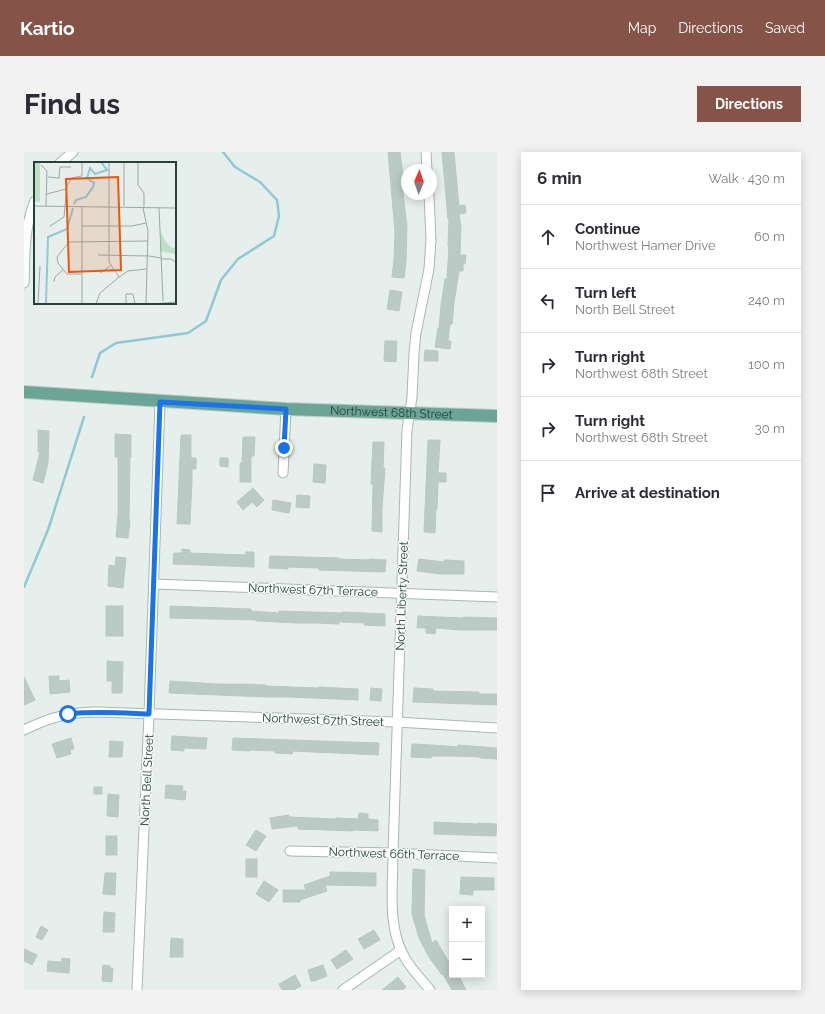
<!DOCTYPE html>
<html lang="en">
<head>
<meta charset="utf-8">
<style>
	:root { --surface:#fff; --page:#f2f2f3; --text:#2b2b33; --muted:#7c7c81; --line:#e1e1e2; --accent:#855347 }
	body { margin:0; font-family:Raleway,sans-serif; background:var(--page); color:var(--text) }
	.controls { position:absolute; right:12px; bottom:12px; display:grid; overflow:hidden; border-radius:0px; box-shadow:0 2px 10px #0003 }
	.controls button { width:36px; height:36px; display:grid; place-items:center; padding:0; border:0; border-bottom:1px solid var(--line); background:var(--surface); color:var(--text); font:20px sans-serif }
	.compass { position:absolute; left:377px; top:12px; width:36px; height:36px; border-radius:50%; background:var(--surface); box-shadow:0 2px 10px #0003; rotate:2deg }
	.stop { position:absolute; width:12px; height:12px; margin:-9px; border:3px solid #1a73e8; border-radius:50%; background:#fff }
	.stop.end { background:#1a73e8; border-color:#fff; box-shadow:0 1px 4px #0008 }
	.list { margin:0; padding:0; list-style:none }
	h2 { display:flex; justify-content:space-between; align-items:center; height:52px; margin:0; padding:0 16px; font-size:17px }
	h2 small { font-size:13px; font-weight:400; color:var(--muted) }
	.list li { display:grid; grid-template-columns:26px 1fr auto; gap:12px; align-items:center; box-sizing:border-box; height:64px; padding:0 16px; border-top:1px solid var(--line) }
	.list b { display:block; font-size:15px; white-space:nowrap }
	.list p { margin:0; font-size:13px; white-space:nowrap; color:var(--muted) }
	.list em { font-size:13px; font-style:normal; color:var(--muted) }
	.icon { flex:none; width:22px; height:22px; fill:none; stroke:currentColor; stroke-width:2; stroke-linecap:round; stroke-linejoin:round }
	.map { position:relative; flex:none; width:473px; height:838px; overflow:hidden; border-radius:0px }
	header { display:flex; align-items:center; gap:24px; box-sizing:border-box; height:56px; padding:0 20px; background:var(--accent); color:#fff }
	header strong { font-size:19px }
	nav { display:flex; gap:22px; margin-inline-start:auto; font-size:14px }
	.intro { display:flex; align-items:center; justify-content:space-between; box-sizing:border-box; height:96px; padding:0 24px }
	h1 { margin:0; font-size:28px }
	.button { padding:10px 18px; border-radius:0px; background:var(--accent); color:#fff; font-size:14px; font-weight:700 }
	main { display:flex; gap:24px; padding:0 24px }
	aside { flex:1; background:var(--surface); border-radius:0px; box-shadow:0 2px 10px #0003 }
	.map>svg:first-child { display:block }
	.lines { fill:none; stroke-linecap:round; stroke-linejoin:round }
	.stream { stroke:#8ec9d4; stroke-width:2.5 }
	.building { fill:#bbcac4; stroke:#b8c9c2 }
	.minor-casing { stroke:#a8b8b2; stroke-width:11 }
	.major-casing { stroke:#c2cac8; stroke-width:14 }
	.minor { stroke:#fff; stroke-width:9 }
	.major { stroke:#6aa596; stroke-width:12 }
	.route { stroke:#1a73e8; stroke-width:5 }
	.labels { text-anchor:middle; stroke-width:3; stroke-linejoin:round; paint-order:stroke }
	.street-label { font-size:12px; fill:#24423a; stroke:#f7fbf9 }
	.inset-river { fill:none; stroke:#8ec9d4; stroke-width:2 }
	.inset-road { fill:none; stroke:#98aaa4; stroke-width:1 }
	.view { fill:#e8590c; fill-opacity:0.15; stroke:#e8590c; stroke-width:2 }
	.inset-edge { fill:none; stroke:#24423a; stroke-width:2 }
</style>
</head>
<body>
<header>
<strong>Kartio</strong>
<nav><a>Map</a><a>Directions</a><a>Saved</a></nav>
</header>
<div class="intro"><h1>Find us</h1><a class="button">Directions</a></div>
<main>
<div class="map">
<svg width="473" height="838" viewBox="0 0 473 838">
	<rect width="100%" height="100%" fill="#e6efeb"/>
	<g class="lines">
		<!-- stream -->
		<g class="stream">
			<polyline points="68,225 76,201 92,191 164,181 182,169 197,128 214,107 250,84 255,64 253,48 236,30 211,15 199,0"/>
			<polyline points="0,435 24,378 60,265"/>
		</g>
	</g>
	<!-- building -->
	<g class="building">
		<polygon points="364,0 376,0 379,24 377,24 383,75 382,110 380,126 368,125 370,107 371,80"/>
		<polygon points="418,0 430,0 435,54 441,53 442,61 435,62 437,75 436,103 442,103 441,112 439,112 439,119 435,119 430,151 428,172 426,172 424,189 427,189 426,197 411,195 414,176 415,176 417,153 421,127 423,127 425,94 424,94 425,67 424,67"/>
		<polygon points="366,138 378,140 375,159 363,157"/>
		<polygon points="361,189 373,189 372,210 360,209"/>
		<polygon points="401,198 414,199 414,209 400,209"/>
		<polygon points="14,278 25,279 24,311 19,331 9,328 16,300 14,300"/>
		<polygon points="91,282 107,283 107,305 106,305 105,369 106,369 104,386 92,385 94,363 94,305 91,305"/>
		<polygon points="157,283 167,283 167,306 172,306 172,317 168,317 168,330 166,372 153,372"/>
		<polygon points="219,285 231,285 230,304 227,304 227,330 216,330 216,311 218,311"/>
		<polygon points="404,288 416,288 414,321 422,321 422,330 414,330 413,357 412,357 411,381 400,380"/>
		<polygon points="349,290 360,290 359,316 361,316 358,357 358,380 348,379 349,332 347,332"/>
		<polygon points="196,306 204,306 204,315 196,314"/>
		<polygon points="290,312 302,313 301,331 289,330"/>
		<polygon points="229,336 240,348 233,355 228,350 219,358 213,350"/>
		<polygon points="273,343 286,344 285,356 272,355"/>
		<polygon points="249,348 267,351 265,361 248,358"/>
		<polygon points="158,397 166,398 166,401 222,403 222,400 230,400 230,415 149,412 150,401 158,401"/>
		<polygon points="246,404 315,406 315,407 345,408 345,407 362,408 361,420 295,418 295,416 264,415 264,417 245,416"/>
		<polygon points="92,405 102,406 99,436 84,434 85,413 91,414"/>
		<polygon points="395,407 420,410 420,408 440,409 440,422 416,422 393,419"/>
		<rect x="82" y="454" width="17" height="30"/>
		<polygon points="146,454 227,457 227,459 255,461 255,459 319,461 319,460 361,462 361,474 340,473 341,471 315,470 315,472 293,471 272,471 232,469 232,468 146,466"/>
		<polygon points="394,464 439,466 439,465 473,466 473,478 436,478 412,476 411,482 402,481 402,476 393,476"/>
		<polygon points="83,509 99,510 98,541 88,541 88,529 83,529"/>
		<polygon points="25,524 35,524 35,529 45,528 46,540 26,542"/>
		<polygon points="0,525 11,548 0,553"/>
		<polygon points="146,529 193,532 222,532 242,533 242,534 295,536 295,535 334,537 334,548 266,545 242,545 145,541"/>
		<polygon points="347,536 358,537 357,549 346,548"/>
		<polygon points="390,536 409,537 409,539 455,540 455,542 473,542 473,553 389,550"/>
		<polygon points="148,584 183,586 182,597 160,596 160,599 147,598"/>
		<polygon points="47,586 50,597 46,598 47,602 33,606 28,592"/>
		<polygon points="209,586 355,591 354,603 269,599 268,602 251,601 251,599 226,598 226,599 208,598"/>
		<polygon points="86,589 99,590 98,605 85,605"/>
		<polygon points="388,592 408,593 434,595 434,593 473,596 473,607 456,606 456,605 429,604 408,604 407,606 387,605"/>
		<polygon points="142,633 159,634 158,639 162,639 161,648 141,646"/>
		<rect x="70" y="635" width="8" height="7"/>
		<polygon points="84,642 95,643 94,665 83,664"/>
		<polygon points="335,661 344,662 344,667 354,668 354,679 329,678 329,679 274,677 274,674 248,677 246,666 265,663 265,665 312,667 312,666 334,667"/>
		<polygon points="410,670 454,672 454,671 473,672 472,684 410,682"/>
		<polygon points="232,678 242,684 232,699 222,693"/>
		<rect x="82" y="684" width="11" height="19"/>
		<rect x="222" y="707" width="11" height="18"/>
		<polygon points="389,717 401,718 400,763 408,791 412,788 424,809 428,806 428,823 434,823 442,838 428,838 419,822 418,823 405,805 395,786 388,762"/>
		<polygon points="306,720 352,721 352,734 301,733 303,739 276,748 276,750 259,750 259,738 282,738 280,733 306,724"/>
		<polygon points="81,721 92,721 91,743 79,742"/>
		<polygon points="437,725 470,726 470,738 449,738 449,743 436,742"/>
		<polygon points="240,729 254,738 245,750 232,742"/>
		<polygon points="80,760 91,761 90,780 79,780"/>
		<polygon points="17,774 24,778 18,788 12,785"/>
		<polygon points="350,778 356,788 340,797 334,787"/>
		<polygon points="147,786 159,787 159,805 146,805"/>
		<polygon points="0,797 13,803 8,813 0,809"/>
		<polygon points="322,798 329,807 313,817 307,808"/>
		<polygon points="38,806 46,807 45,821 23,819 24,809 37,810"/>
		<polygon points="79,813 86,814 86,816 89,816 88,830 78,829"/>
		<polygon points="299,813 303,824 290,829 287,829 284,818"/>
		<polygon points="271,823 277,834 270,838 258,838 255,832"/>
		<polygon points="374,825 382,835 378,838 358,838"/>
	</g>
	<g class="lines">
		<!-- minor casing -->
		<g class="minor-casing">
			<g id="minor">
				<polyline points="402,0 403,18"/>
				<polyline points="36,11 49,0"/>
				<path d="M405,42L407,88L405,117L392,181L390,201L388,245L383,278L369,701C369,735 363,776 381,806C388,818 398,828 406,838"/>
				<path d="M0,131C1,104 0,74 11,49"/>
				<polyline points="259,321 262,257"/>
				<polyline points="130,432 473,445"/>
				<path d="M0,578C24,566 45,560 73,560L373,570L473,576"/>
				<polyline points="266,699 369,701 473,706"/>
				<polyline points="113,838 125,562 136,250"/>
				<polyline points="319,838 377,798"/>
			</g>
		</g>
		<!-- major casing -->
		<g class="major-casing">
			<g id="major">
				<path id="s1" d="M0,240L262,257L473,264"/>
			</g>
		</g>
		<!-- minor -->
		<use href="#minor" class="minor"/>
		<!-- major -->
		<use href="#major" class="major"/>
	</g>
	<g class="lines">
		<!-- route -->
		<path class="route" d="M44,562C71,559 98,561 125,562L136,250L262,257L260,296"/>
	</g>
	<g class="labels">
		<!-- street labels -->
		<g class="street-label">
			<text dy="4" stroke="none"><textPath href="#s1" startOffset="368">Northwest 68th Street</textPath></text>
			<text transform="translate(289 438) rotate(2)" y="4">Northwest 67th Terrace</text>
			<text transform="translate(378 444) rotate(-88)" y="4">North Liberty Street</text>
			<text transform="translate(299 568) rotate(2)" y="4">Northwest 67th Street</text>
			<text transform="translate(123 628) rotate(-87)" y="4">North Bell Street</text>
			<text transform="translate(370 702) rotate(2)" y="4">Northwest 66th Terrace</text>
		</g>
	</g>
	<!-- overview -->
	<g transform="translate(10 10)">
		<rect width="142" height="142" fill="#e6efeb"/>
		<path d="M0,0H6V40L0,39ZM127,70L131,79L138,86L142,85V92L126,89Z" fill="#bfe0c8"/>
		<path class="inset-river" d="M40,42L42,38L52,35L59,25L60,21L53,16L56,6L61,12L73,8L67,0M12,142L14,75L33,67L39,46"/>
		<path class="inset-road" d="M75,0V100L85,115M104,0V23L110,31V45M7,3L13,9L12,44M14,15L25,16L26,5H37M13,32L32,27M0,44L142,46M90,44V0M48,45V142M125,45L129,139M109,46L114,69L112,142M16,64L30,55L33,23L38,16L48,14V0M48,64H98L112,61M64,93L115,94L127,96M127,97H137L142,100M66,111L76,104M47,112H33L24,101L23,95L35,80L114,79M20,120L21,115L29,108M4,142L6,104M62,142L66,131L85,115L94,109L112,107M92,142V132H99L101,142M118,142L142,140"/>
		<path class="view" d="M84,15L87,108L35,110L32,17Z"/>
		<rect width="142" height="142" class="inset-edge"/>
	</g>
</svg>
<div class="controls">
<button>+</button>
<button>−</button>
</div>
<svg class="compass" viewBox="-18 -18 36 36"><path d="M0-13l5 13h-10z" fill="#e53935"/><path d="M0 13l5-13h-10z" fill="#7c7c81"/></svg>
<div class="stop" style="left:44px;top:562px"></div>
<div class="stop end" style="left:260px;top:296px"></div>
</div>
<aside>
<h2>6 min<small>Walk · 430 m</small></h2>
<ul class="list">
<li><svg class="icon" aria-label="ahead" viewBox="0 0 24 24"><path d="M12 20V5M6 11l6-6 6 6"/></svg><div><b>Continue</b><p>Northwest Hamer Drive</p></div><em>60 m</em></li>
<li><svg class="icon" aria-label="left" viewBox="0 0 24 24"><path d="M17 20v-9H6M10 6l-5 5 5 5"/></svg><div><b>Turn left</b><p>North Bell Street</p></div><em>240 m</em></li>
<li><svg class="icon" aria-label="right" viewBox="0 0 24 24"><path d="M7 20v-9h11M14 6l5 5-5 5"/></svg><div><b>Turn right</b><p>Northwest 68th Street</p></div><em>100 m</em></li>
<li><svg class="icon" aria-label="right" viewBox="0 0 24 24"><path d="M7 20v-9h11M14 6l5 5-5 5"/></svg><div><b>Turn right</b><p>Northwest 68th Street</p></div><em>30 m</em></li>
<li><svg class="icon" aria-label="arrive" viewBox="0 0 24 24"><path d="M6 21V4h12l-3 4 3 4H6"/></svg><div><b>Arrive at destination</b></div></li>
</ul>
</aside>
</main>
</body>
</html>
